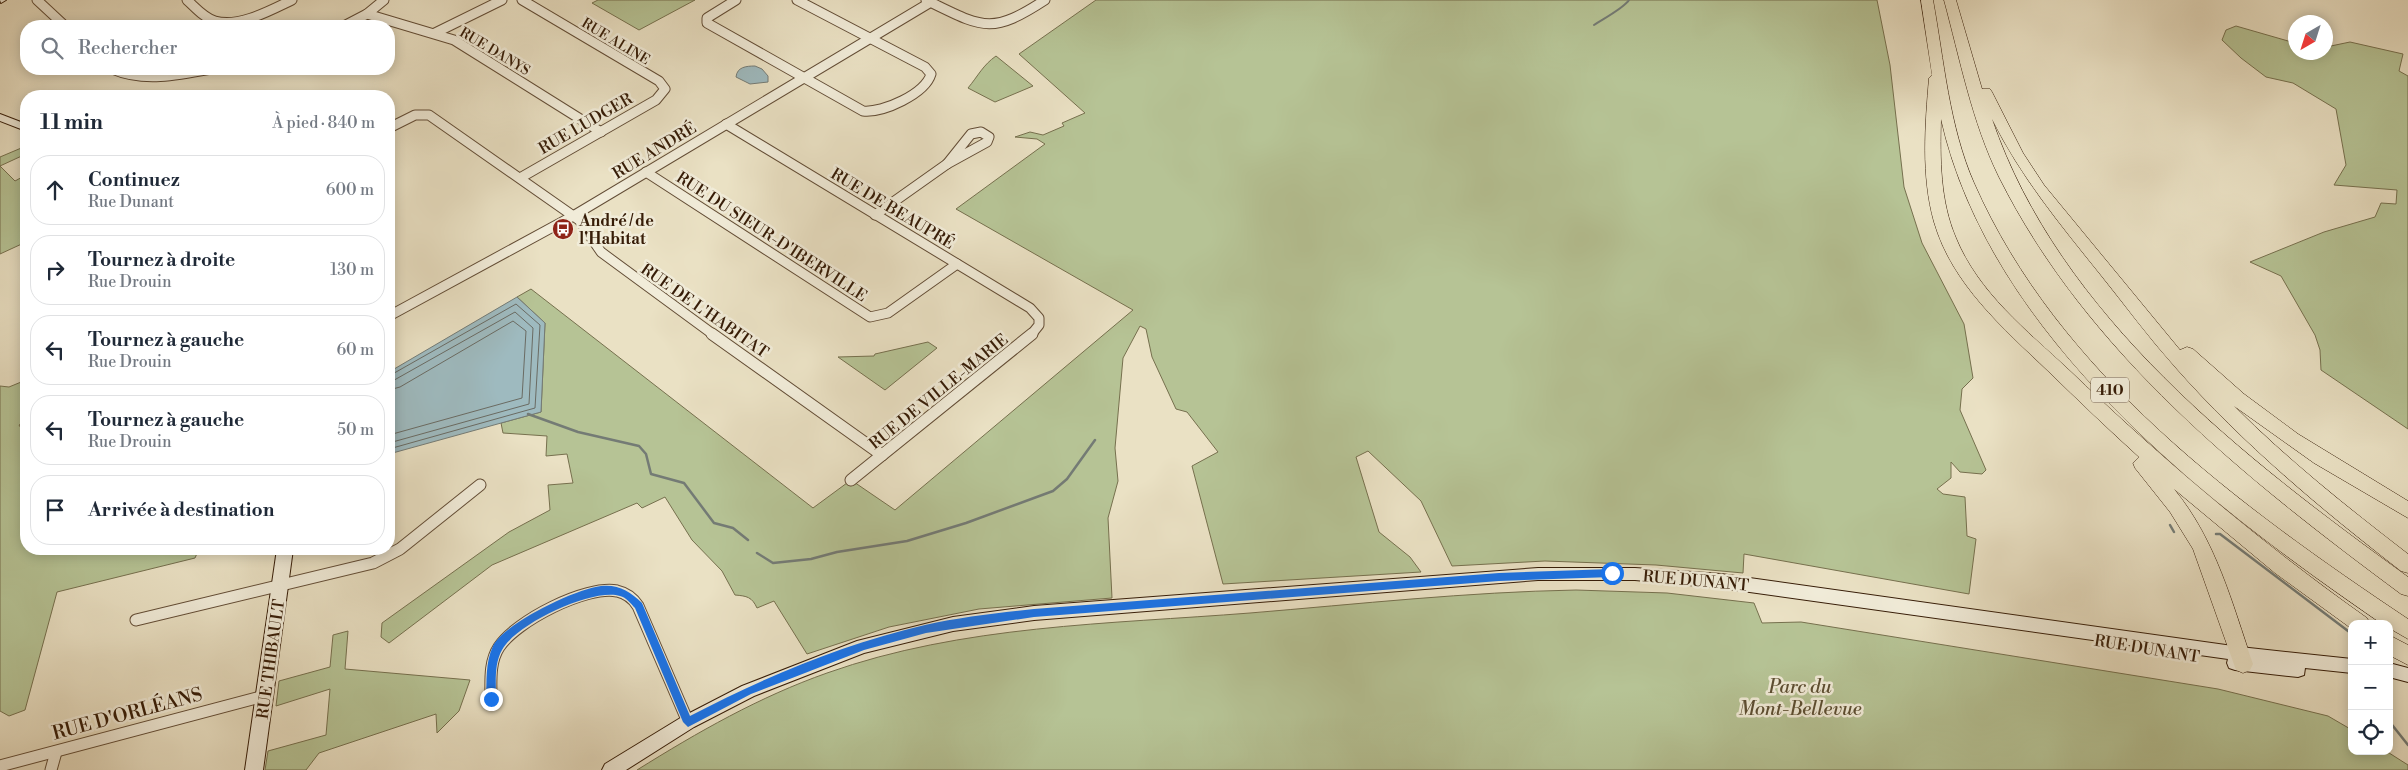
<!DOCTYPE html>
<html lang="fr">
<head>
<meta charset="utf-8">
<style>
	:root { --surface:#fff; --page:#f2f2f3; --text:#1f2937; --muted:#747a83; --line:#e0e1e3 }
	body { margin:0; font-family:"Libre Bodoni",serif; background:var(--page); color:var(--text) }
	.controls { position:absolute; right:15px; bottom:15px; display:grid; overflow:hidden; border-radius:10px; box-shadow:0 2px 12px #0003 }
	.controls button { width:45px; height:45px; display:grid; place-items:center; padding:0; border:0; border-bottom:1px solid var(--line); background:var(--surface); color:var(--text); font:25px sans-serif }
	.compass { position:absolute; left:2288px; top:15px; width:45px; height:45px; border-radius:50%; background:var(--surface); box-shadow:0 2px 12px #0003; rotate:219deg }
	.stop { position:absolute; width:15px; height:15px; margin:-11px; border:4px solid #1a73e8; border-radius:50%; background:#fff }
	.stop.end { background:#1a73e8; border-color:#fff; box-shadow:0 1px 5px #0008 }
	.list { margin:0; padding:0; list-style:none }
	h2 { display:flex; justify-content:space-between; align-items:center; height:65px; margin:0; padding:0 20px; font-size:21px }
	h2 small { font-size:16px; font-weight:400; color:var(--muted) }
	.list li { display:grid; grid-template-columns:32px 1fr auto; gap:15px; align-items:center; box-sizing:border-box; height:70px; margin:0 10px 10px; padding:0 10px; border:1px solid var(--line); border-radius:20px }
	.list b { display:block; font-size:19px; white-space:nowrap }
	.list p { margin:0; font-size:16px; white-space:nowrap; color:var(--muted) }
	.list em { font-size:16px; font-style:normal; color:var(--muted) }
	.icon { flex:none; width:28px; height:28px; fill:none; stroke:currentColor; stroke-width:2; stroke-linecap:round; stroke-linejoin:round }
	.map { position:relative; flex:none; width:2408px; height:770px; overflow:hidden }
	.search { position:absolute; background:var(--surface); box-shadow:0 2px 12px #0003; left:20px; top:20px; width:375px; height:55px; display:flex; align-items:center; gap:12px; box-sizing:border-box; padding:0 18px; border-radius:20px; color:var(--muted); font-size:19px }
	.panel { position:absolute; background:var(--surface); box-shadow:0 2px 12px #0003; left:20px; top:90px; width:375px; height:465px; border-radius:20px }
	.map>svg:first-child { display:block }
	.green { fill:#b6c395; stroke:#76704e }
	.water { fill:#9ebabf; stroke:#747b75 }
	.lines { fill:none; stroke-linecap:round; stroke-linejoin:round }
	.shore { stroke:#6a6b63; stroke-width:1 }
	.stream-far1 { stroke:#747b75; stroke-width:2 }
	.stream { stroke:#747b75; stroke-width:2.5 }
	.street-far1-casing { stroke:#634d36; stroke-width:11 }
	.street-casing { stroke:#634d36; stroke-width:13 }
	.secondary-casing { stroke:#361c07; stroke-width:2 }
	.highway-casing { stroke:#361c07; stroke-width:1 }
	.street-far1 { stroke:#f1ecd9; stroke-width:9 }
	.street { stroke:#f1ecd9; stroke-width:11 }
	.secondary { fill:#f1ecd9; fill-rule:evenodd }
	.highway { fill:#eae1c4; fill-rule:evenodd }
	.route { fill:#1a73e8 }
	.labels { text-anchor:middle; stroke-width:5; stroke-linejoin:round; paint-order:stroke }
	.far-street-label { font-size:14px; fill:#361c07; stroke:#f1ecd9 }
	.shield { fill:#f1ecd9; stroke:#6e5a46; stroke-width:1 }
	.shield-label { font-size:15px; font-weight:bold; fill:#361c07 }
	.street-label { font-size:16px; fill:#361c07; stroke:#f1ecd9 }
	.poi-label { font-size:16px; font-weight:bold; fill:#361c07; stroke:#f1ecd9; text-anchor:start }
	.near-park-label { font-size:19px; font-style:italic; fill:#5c4e32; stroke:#f1ecd9 }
	.near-street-label { font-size:19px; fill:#361c07; stroke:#f1ecd9 }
</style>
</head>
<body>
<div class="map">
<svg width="2408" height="770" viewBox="0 0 2408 770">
	<rect width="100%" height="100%" fill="#eae1c4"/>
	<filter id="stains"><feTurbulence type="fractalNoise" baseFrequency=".004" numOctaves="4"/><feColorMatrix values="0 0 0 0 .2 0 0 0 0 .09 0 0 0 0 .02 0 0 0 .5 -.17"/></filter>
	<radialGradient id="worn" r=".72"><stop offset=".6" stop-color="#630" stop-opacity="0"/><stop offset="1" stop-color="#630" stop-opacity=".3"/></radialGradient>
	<!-- green -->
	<g class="green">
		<polygon points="598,0 695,0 639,30 592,3"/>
		<path d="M1096,0H1877L1890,65L1904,187L1922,243L1964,324L1973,378L1962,389L1960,410L1986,470L1982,474L1960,472L1951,462V478L1937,489L1943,494L1965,497L1967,536L1976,539L1969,594L1744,554L1743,573L1656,565L1545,561L1452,566L1421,501L1368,451L1356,457L1379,532L1410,557L1421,572L1223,584L1192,466L1218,452L1187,412L1176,409L1152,357L1146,329L1140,326L1123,358L1115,448L1118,481L1108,518L1112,598L979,609L889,627L807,654L774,601L757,608C752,597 747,596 735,595L722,571L692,540L665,497L642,508L637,503L492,565L389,643L381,637L382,623L509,532L550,510L548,485L573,483L567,454L546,456L547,436L503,433L501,423L541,412L545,323L517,297L531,289L813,508L851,480L895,510L1133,310L956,209L1045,144L1037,139L1015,137L1030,132L1043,135L1064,126L1062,123L1085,113L1019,54Z"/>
		<polygon points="2236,26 2295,43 2296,52 2326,52 2326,47 2350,42 2403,54 2399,71 2408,76 2408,429 2321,370 2320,350 2315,335 2281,276 2250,262 2324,232 2375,217 2381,203 2396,204 2397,190 2334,185 2346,165 2336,109 2293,83 2266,77 2241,58 2222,40 2226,30"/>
		<path d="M996,56L1033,86L995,102L968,88C978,76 983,65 996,56Z"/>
		<polygon points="26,146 26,154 0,166 15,181 26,175 26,242 0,254 0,157"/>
		<polygon points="928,342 937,348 885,390 838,357 874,356 875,354"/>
		<polygon points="26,380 26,421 19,425 26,436 26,549 199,549 195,558 57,592 25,710 9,716 0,711 0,386 9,387"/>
		<path d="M1576,590L1667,593L1754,603L1762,623L1801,622L2218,689L2328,716L2352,730V751H2386L2408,765V770H637C698,732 759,697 827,673C962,625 1110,624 1250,613C1359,604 1467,592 1576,590Z"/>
		<polygon points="348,631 345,669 470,680 459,711 437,733 436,714 319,753 306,770 265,770 268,751 326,735 330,689 276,706 279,681 330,667 333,635"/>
	</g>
	<!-- water -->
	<g class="water">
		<path d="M755,66L762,69L768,76V82L750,84L736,77C737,67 746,66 755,66Z"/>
		<polygon points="517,297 545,323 541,412 389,454 389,372"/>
	</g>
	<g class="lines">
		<!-- shore -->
		<g class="shore">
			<polyline points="389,376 516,304 540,325 535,408 389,449"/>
			<polyline points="389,383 515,312 533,328 529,404 389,443"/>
			<polyline points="389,390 400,387 513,321 526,331 522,398 389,435"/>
		</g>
		<!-- stream-far1 -->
		<path class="stream-far1" d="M1594,25C1603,19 1624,8 1629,0"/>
		<!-- stream -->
		<g class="stream">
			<polyline points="528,414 578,432 639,446 646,454 651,474 684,483 714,523 733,528 748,540"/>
			<polyline points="2170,525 2174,532"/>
			<polyline points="2216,534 2220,534 2352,634"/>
			<polyline points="757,553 773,563 811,559 837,552 907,541 966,523 1053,491 1067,479 1095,440"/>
			<polyline points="2389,721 2408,745"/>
		</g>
		<!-- street-far1 casing -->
		<g class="street-far1-casing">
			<g id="street-far1">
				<polyline points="37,0 65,26"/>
				<path d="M187,0C195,7 204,18 215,21C239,28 271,10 292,0"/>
				<path d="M736,0L707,18V23L863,111C883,113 925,94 931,74L925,67L797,0"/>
				<path d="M926,0C982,27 990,36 1045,0"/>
				<polyline points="367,14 454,40 601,132"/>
				<polyline points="344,26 367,14 384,0"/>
				<polyline points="435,33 502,0"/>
				<path d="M112,69C145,83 177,75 211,69"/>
				<polyline points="726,124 1030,308 1039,318 1039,325 1031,335"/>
				<polyline points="389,128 415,115 429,115 579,220 601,252 714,335"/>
				<polygon points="981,132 989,137 987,142 947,164 971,134"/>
				<polyline points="646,172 870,317 888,313 957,264"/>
				<polyline points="520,178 656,100 665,89 659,81 522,0"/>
				<polyline points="875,215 947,164"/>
				<polyline points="389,316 573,216 931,2"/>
			</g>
		</g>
		<!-- street casing -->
		<g class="street-casing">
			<g id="street">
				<polyline points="712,334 882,455"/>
				<polyline points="851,480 1032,334"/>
				<polyline points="136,620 373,563 400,549 480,485"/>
				<path d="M491,699C491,682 489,662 499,647C516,621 586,585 617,591C626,593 633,598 638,606L688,722"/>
				<polyline points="0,766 264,696"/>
				<polyline points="51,770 56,752"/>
			</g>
		</g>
		<!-- secondary casing -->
		<g class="secondary-casing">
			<g id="secondary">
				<polygon points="0,0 6,0 1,3"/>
				<polygon points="0,114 26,124 26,131 0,121"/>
				<polygon points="277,549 293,549 263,770 245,770"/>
				<polygon points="1538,568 1635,568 1721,574 2240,647 2352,659 2352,673 2305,668 2304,675 2298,677 2235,670 2229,668 2227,663 2228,659 1721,588 1635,580 1538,580 1034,620 953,631 864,653 754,696 694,727 626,770 602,770 605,764 682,717 742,686 857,641 953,617 1034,606"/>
				<polygon points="2389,663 2408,668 2408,682 2389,677"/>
			</g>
		</g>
		<!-- highway casing -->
		<g class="highway-casing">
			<g id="highway">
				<path d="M1921,0H1933C1944,60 1949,126 1974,183C2058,374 2239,506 2408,619V639L2389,628V624H2382C2207,504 1990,337 1941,119C1940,159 1940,201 1956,238C1978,292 2027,331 2068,369C2162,459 2261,543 2367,618L2370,624H2352V629L2275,573L2174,489C2216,540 2232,603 2253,664L2250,670L2243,673L2236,670L2193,549L2170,512L2135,468L2133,463L2139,457C2108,429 2078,400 2048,371C2003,328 1952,284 1934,222C1921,176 1925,125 1929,78L1932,75Z"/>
				<path d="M1944,0H1956L1982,89H1990L1992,92L2023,153L2044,185L2180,350L2187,347L2193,349L2244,394L2298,434L2408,501V518L2314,463L2234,406C2288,460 2347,507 2408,554V573L2401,571C2321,509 2243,444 2176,368C2149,338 2125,305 2100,274C2059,223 2021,177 1992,119C2059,316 2245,459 2408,577V596L2401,594C2246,479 2087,353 1999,177C1972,122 1960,59 1944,0Z"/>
				<polygon points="2389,635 2408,645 2408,665 2389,655"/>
			</g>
		</g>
		<!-- street-far1 -->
		<use href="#street-far1" class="street-far1"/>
		<!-- street -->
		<use href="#street" class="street"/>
		<!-- secondary -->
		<use href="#secondary" class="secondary"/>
		<!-- highway -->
		<use href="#highway" class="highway"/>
	</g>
	<!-- route -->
	<path class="route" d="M1612,569L1616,573L1612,577L1499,581L1034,617L926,633L864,650L751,694L688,727L683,722L635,608C631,604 626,597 620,596C592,588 516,624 502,650C494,664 496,683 496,699L491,703L486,699C487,681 485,663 493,646C505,623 575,589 601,586C618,584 630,591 642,603L690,716C765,677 843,644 925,625C961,617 998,613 1034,609L1499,573Z"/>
	<!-- icons -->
	<defs>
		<g id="bus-disc" transform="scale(1.125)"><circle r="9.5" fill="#8f2418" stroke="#f1ecd9"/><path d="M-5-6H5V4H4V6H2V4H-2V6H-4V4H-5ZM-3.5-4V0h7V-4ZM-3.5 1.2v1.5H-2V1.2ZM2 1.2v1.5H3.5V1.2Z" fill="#fff"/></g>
	</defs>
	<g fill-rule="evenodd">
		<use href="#bus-disc" x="563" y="229"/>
	</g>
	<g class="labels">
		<!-- far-street labels -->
		<g class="far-street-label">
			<text transform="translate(616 41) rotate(31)" y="5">RUE ALINE</text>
			<text transform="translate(495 51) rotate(31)" y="5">RUE DANYS</text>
		</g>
		<!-- shield labels -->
		<rect class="shield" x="2091" y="377.5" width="38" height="25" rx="4"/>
		<g class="shield-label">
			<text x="2110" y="395">410</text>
		</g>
		<!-- street labels -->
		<g class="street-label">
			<text transform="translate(585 123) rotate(-30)" y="6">RUE LUDGER</text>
			<text transform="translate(654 150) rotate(-31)" y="6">RUE ANDRÉ</text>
			<text transform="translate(893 208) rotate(31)" y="6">RUE DE BEAUPRÉ</text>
			<text transform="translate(772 236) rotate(33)" y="6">RUE DU SIEUR-D'IBERVILLE</text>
			<text transform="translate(705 310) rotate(35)" y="6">RUE DE L'HABITAT</text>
			<text transform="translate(938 391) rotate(-39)" y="6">RUE DE VILLE-MARIE</text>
			<text transform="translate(1696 580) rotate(5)" y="6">RUE DUNANT</text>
			<text transform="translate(2147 648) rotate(9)" y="6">RUE DUNANT</text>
			<text transform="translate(270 659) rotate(-82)" y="6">RUE THIBAULT</text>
		</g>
		<!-- poi labels -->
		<g class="poi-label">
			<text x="579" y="226">André / de<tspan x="579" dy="18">l'Habitat</tspan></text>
		</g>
		<!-- near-park labels -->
		<g class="near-park-label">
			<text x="1800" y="693">Parc du<tspan x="1800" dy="22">Mont-Bellevue</tspan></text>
		</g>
		<!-- near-street labels -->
		<g class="near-street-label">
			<text transform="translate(127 713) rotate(-15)" y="7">RUE D'ORLÉANS</text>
		</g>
	</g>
	<rect width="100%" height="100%" filter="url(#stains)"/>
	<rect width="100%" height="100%" fill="url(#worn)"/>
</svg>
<div class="controls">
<button>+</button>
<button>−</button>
<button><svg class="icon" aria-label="locate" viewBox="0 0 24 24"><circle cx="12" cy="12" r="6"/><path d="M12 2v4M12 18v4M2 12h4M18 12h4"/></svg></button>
</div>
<svg class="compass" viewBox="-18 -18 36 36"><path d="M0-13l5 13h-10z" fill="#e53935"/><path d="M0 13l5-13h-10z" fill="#747a83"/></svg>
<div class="stop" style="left:1612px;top:573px"></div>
<div class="stop end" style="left:491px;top:699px"></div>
<div class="search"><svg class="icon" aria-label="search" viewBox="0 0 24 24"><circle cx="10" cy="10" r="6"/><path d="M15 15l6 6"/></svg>Rechercher</div>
<section class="panel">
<h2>11 min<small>À pied · 840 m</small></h2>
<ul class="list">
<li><svg class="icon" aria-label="ahead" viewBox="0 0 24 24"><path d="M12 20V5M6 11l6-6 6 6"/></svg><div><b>Continuez</b><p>Rue Dunant</p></div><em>600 m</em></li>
<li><svg class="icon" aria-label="right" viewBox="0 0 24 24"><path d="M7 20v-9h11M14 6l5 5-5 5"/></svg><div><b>Tournez à droite</b><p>Rue Drouin</p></div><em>130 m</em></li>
<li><svg class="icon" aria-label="left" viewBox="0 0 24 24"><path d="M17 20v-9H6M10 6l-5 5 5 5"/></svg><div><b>Tournez à gauche</b><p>Rue Drouin</p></div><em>60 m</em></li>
<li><svg class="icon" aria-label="left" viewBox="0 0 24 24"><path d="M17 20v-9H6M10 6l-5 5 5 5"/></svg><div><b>Tournez à gauche</b><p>Rue Drouin</p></div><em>50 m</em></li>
<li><svg class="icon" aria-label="arrive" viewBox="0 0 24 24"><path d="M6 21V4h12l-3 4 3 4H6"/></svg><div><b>Arrivée à destination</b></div></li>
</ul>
</section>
</div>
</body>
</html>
